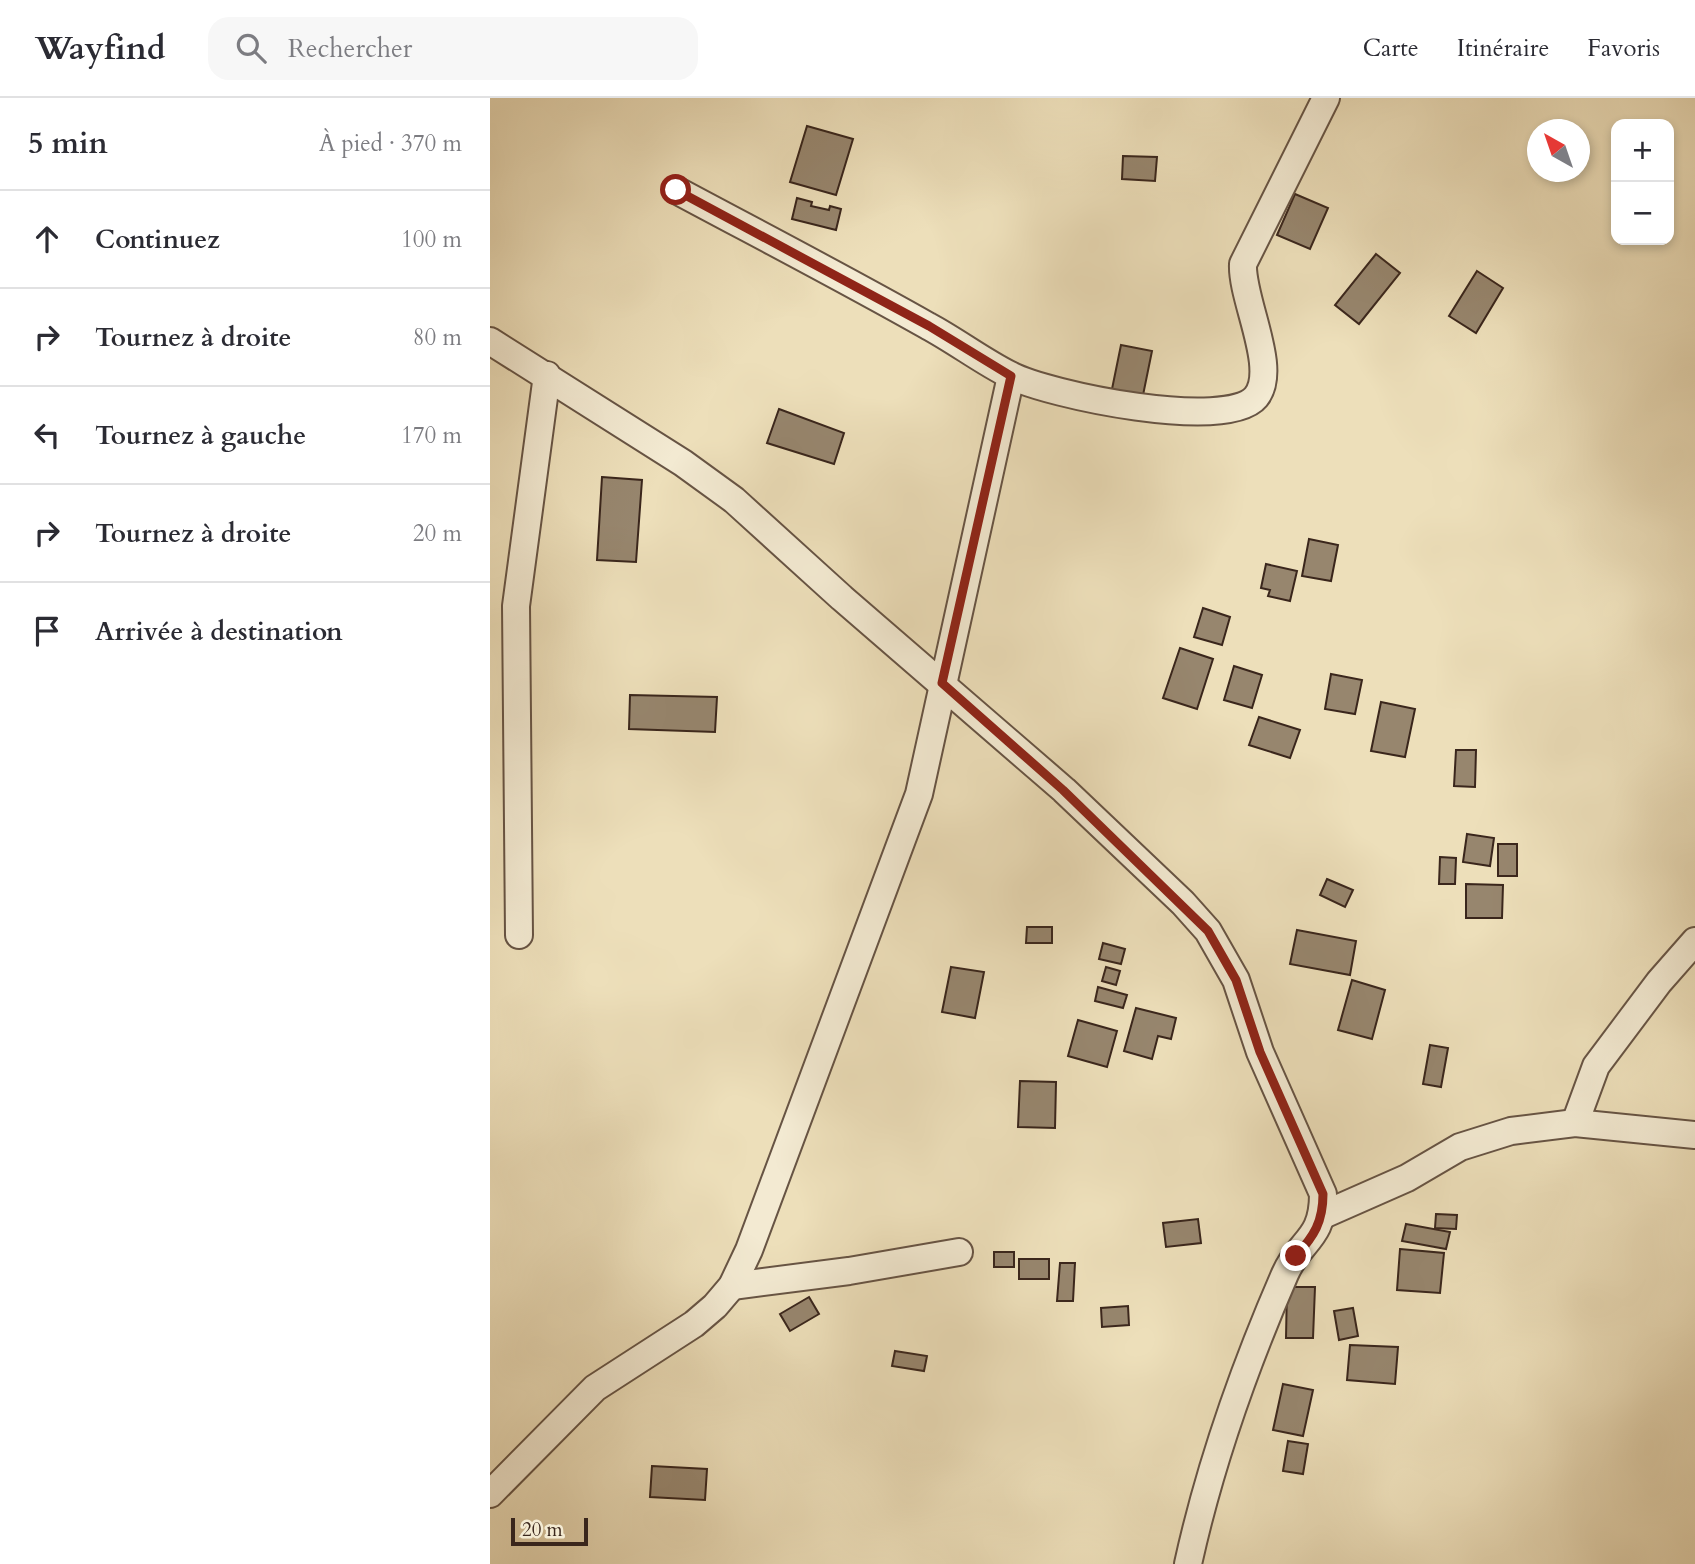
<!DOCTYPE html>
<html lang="fr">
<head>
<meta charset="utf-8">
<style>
	:root { --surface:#fff; --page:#f7f7f7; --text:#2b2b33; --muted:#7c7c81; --line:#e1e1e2 }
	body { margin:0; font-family:Cardo,serif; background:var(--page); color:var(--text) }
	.controls { position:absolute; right:21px; top:21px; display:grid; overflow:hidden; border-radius:14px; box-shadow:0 4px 10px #0003 }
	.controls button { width:63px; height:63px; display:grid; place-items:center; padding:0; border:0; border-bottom:2px solid var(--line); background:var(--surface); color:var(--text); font:35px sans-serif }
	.compass { position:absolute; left:1037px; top:21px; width:63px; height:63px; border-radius:50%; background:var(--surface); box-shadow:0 4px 10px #0003; rotate:320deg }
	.scale { position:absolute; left:21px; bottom:18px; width:77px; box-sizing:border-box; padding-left:7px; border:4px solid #3a261c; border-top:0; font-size:19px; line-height:24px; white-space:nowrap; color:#3a261c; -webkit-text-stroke:5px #f3ead2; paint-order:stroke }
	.stop { position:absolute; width:21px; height:21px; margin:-16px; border:5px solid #8f2418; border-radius:50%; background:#fff }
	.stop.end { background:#8f2418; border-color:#fff; box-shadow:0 2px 7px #0008 }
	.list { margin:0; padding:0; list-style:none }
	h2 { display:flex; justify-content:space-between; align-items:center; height:91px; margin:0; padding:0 28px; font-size:30px }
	h2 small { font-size:23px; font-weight:400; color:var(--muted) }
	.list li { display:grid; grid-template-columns:46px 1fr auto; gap:21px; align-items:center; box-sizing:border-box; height:98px; padding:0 28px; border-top:2px solid var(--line) }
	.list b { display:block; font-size:26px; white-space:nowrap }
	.list em { font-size:23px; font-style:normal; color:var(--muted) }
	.icon { flex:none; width:38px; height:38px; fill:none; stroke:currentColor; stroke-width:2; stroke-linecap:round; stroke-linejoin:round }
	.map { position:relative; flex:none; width:1205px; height:1466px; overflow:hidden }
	header { display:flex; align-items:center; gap:42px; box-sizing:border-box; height:98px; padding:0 35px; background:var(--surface); border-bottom:2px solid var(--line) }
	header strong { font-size:33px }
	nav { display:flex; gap:38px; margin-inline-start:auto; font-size:24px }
	.search { width:490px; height:63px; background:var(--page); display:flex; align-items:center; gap:18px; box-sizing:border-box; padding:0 24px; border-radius:21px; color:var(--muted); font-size:26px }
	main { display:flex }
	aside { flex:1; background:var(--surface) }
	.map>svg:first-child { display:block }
	.building { fill:#97866e; stroke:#3a261c; stroke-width:2 }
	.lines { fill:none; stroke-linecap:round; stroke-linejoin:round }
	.minor-casing { stroke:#675444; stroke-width:30 }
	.minor { stroke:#f3ead2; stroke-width:26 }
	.route { stroke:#8f2418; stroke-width:9 }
</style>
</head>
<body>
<header>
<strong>Wayfind</strong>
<div class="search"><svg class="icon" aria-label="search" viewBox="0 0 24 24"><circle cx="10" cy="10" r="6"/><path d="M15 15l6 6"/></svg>Rechercher</div>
<nav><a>Carte</a><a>Itinéraire</a><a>Favoris</a></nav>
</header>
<main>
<aside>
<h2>5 min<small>À pied · 370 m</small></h2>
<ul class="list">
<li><svg class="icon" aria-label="ahead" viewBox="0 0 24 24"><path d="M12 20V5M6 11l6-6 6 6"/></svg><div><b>Continuez</b></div><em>100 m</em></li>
<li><svg class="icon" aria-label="right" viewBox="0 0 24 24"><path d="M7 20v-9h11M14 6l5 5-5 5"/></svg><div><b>Tournez à droite</b></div><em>80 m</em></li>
<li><svg class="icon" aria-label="left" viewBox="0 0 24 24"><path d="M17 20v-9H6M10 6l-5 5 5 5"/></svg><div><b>Tournez à gauche</b></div><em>170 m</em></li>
<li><svg class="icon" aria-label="right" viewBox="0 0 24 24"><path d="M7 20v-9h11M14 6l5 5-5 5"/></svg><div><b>Tournez à droite</b></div><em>20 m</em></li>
<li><svg class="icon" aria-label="arrive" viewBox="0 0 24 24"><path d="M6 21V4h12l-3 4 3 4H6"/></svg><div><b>Arrivée à destination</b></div></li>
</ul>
</aside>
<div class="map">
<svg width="1205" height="1466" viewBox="0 0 1205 1466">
	<rect width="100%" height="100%" fill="#eddfba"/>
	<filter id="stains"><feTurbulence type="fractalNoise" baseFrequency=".00286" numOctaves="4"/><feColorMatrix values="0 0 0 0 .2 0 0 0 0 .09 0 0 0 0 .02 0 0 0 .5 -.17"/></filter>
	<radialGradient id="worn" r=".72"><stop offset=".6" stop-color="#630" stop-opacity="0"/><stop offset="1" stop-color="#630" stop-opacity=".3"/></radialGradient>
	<!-- building -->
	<g class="building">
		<polygon points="317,28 363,41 346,97 300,84"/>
		<polygon points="633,58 667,59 665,83 632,81"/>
		<polygon points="805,96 838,110 820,151 787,137"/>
		<polygon points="307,100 322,104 321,108 339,112 340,108 351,111 346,132 302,121"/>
		<polygon points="886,156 910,175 869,226 845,207"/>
		<polygon points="987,173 1013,190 986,235 959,218"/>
		<polygon points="631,247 662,253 652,302 621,296"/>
		<polygon points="289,311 354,335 344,366 277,345"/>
		<polygon points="112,379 152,382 146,464 107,462"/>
		<polygon points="819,441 848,447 841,483 812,478"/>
		<polygon points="776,466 807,473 800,503 778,498 780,492 771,490"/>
		<polygon points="713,510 740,519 732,547 704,539"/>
		<polygon points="690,550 723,561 707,611 673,600"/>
		<polygon points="744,568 772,577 762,610 734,602"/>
		<polygon points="841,576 872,582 865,616 835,611"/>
		<polygon points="140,597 227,599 225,634 139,631"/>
		<polygon points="891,604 925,611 915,659 881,653"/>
		<polygon points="769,619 810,632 800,660 759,647"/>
		<polygon points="966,652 986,652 985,689 964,688"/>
		<polygon points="977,736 1004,740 1000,768 973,764"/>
		<rect x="1008" y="746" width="19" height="32"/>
		<polygon points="950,759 966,760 965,786 949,786"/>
		<polygon points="837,781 863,792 855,809 830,797"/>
		<polygon points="976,786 1013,787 1012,820 976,820"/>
		<polygon points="537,829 562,829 562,845 536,845"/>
		<polygon points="807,832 866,843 860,877 800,866"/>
		<polygon points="613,845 635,851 631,866 609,861"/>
		<polygon points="461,869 494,874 485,920 452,914"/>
		<polygon points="616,869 630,873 626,887 612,883"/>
		<polygon points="862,882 895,892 882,941 848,932"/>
		<polygon points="608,889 637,897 633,910 605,903"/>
		<polygon points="646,910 686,920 681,941 668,938 662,961 634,953"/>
		<polygon points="588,922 627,933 617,969 578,958"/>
		<polygon points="940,947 958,950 951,989 933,986"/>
		<polygon points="530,983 566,984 565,1030 528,1029"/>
		<polygon points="946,1116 967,1117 966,1131 945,1130"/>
		<polygon points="708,1121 711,1145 676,1149 673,1125"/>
		<polygon points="916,1126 960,1134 956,1151 912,1143"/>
		<polygon points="910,1151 954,1155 950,1195 907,1192"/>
		<rect x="504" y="1154" width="20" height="15"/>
		<rect x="529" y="1161" width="30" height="20"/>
		<polygon points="570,1165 585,1165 583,1203 567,1203"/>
		<polygon points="797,1189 825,1189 823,1240 796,1240"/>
		<polygon points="319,1199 329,1216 300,1233 290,1216"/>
		<polygon points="638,1208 639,1227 612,1229 611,1210"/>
		<polygon points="863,1210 868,1238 849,1242 844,1213"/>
		<polygon points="860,1247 908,1249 905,1286 857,1282"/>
		<polygon points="405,1253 437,1258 434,1273 402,1268"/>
		<polygon points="793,1286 823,1292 813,1338 783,1332"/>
		<polygon points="798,1343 818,1346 813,1376 793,1373"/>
		<polygon points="162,1368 217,1371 215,1402 160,1399"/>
	</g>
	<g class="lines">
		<!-- minor casing -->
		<g class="minor-casing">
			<g id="minor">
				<path d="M186,92C270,137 355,181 438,228C466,243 492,263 520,277C558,297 737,334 766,299C789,271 751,201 753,166L836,0"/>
				<path d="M0,243L193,365L244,402L352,500L574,692L693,805L718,833L746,882L770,954L833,1096C833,1143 810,1141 795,1176C754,1270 720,1366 698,1466"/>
				<polyline points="29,837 26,508 57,277"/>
				<polyline points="1085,1025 1106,968 1169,884 1205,843"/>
				<polyline points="833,1117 917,1080 970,1049 1021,1033 1085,1025 1205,1037"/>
				<polyline points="242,1188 359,1173 469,1154"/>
				<polyline points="0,1396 105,1290 204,1226 225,1208 242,1188 259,1152 429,696 521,278"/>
			</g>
		</g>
		<!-- minor -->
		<use href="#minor" class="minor"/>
	</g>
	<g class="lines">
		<!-- route -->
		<path class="route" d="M186,92L439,228L521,278L452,585L573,692L718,833L746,882L770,954L833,1096C833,1124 824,1138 806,1158"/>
	</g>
	<rect width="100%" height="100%" filter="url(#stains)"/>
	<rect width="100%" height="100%" fill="url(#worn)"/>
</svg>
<div class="controls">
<button>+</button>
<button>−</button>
</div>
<svg class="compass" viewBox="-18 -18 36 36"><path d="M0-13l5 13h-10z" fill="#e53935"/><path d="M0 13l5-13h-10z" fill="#7c7c81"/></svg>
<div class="scale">20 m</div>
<div class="stop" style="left:186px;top:92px"></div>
<div class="stop end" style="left:806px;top:1158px"></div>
</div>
</main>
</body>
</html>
